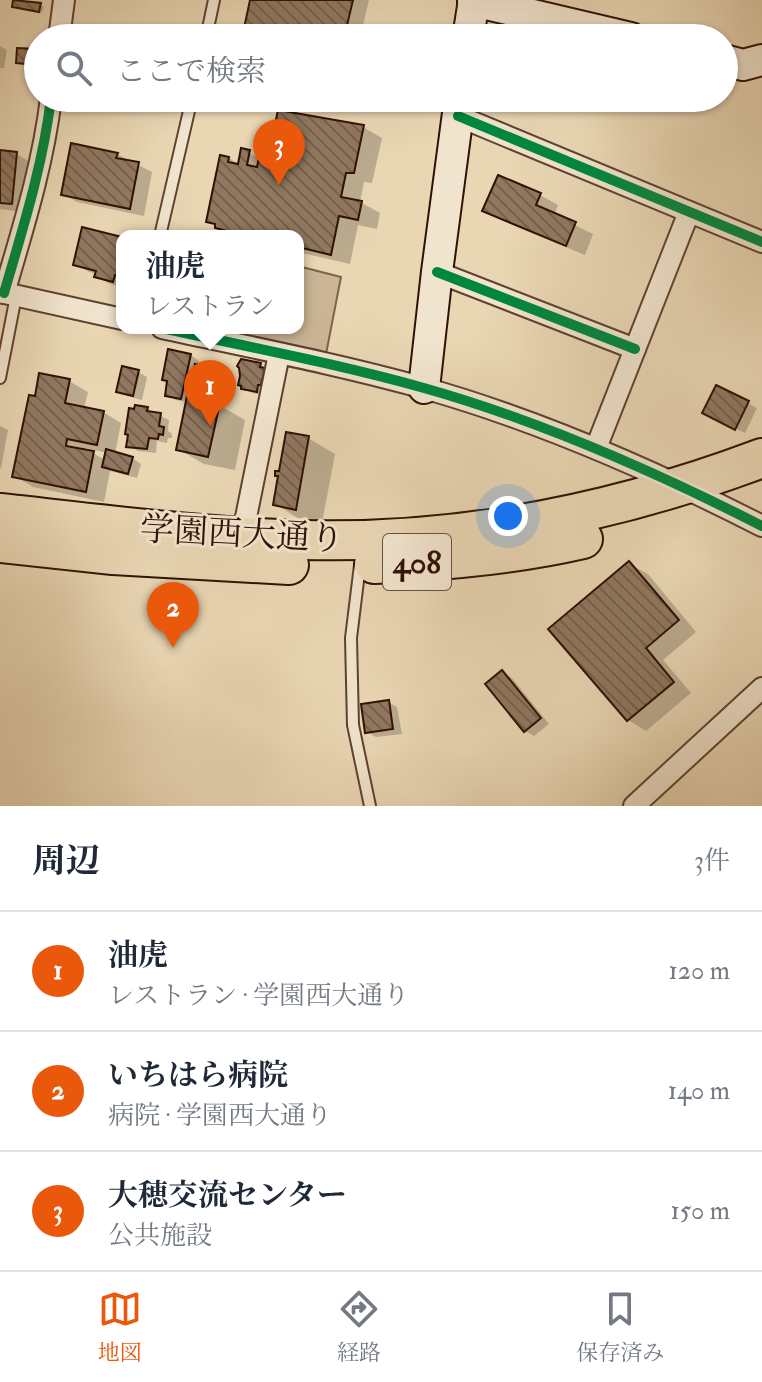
<!DOCTYPE html>
<html lang="ja">
<head>
<meta charset="utf-8">
<style>
	:root { --surface:#fff; --page:#f6f6f7; --text:#1f2937; --muted:#747a83; --line:#e0e1e3; --accent:#ea580c }
	body { margin:0; font-family:"IM FELL Double Pica","Noto Serif JP",serif; background:var(--page); color:var(--text) }
	.you { position:absolute; left:508px; top:516px; width:28px; height:28px; margin:-20px; border:6px solid #fff; border-radius:50%; background:#1a73e8; box-shadow:0 0 0 12px #1a73e833 }
	.badge { display:grid; place-items:center; width:52px; height:52px; border-radius:50%; background:var(--accent); color:#fff; font-size:26px; font-weight:700 }
	.pin { position:absolute; translate:-50% -66px; filter:drop-shadow(0 2px 4px #0008) }
	.pin::after { content:''; position:absolute; top:42px; width:28px; height:24px; background:inherit; clip-path:polygon(0 0,100% 0,50% 100%) }
	.popup { position:absolute; left:116px; top:230px; width:188px; height:104px; box-sizing:border-box; display:grid; place-content:center; border-radius:16px; background:var(--surface); filter:drop-shadow(0 2px 6px #0005); font-size:26px; white-space:nowrap; color:var(--muted) }
	.popup b { font-size:30px; color:var(--text) }
	.popup::after { content:''; position:absolute; left:50%; top:100%; margin-left:-16px; border:16px solid transparent; border-top-color:var(--surface) }
	.list { margin:0; padding:0; list-style:none }
	h2 { display:flex; justify-content:space-between; align-items:center; height:104px; margin:0; padding:0 32px; font-size:34px }
	h2 small { font-size:26px; font-weight:400; color:var(--muted) }
	.list li { display:grid; grid-template-columns:52px 1fr auto; gap:24px; align-items:center; box-sizing:border-box; height:120px; padding:0 32px; border-top:2px solid var(--line) }
	.list b { display:block; font-size:30px; white-space:nowrap }
	.list p { margin:0; font-size:26px; white-space:nowrap; color:var(--muted) }
	.list em { font-size:26px; font-style:normal; color:var(--muted) }
	.icon { flex:none; width:44px; height:44px; fill:none; stroke:currentColor; stroke-width:2; stroke-linecap:round; stroke-linejoin:round }
	.map { position:relative; flex:none; width:762px; height:806px; overflow:hidden }
	.search { position:absolute; background:var(--surface); box-shadow:0 2px 6px #0004; left:24px; right:24px; top:24px; height:88px; display:flex; align-items:center; gap:20px; box-sizing:border-box; padding:0 28px; border-radius:44px; color:var(--muted); font-size:30px }
	.sheet { height:464px; background:var(--surface) }
	nav { display:flex; justify-content:space-around; align-items:center; box-sizing:border-box; height:112px; border-top:2px solid var(--line); background:var(--surface); font-size:22px; color:var(--muted) }
	nav a { display:grid; justify-items:center; gap:4px }
	nav .on { color:var(--accent) }
	.map>svg:first-child { display:block }
	.pitch { fill:#cab595; stroke:#7d634c; stroke-width:2 }
	.shadow { fill:#0003; fill-rule:evenodd }
	.building { fill:url(#building-back-hatch); stroke:#301103; stroke-width:2 }
	.lines { fill:none; stroke-linecap:round; stroke-linejoin:round }
	.lane-casing { stroke:#5e422f; stroke-width:14 }
	.street-casing { stroke:#5e422f; stroke-width:24 }
	.secondary-casing { stroke:#301103; stroke-width:34 }
	.highway-casing { stroke:#301103; stroke-width:42 }
	.lane { stroke:#f1e4ce; stroke-width:10 }
	.street { stroke:#f1e4ce; stroke-width:20 }
	.secondary { stroke:#f1e4ce; stroke-width:30 }
	.highway { stroke:#e9d6b3; stroke-width:38 }
	.cycleway-casing { stroke:#f1e4ce; stroke-width:15 }
	.cycleway { stroke:#00873e; stroke-width:10 }
	.labels { text-anchor:middle; stroke-width:6; stroke-linejoin:round; paint-order:stroke }
	.shield { fill:#f1e4ce; stroke:#6a5040; stroke-width:2 }
	.shield-label { font-size:32px; font-weight:bold; fill:#301103 }
	.street-label { font-size:34px; fill:#301103; stroke:#f1e4ce }
</style>
</head>
<body>
<div class="map">
<svg width="762" height="806" viewBox="0 0 762 806">
	<defs>
		<pattern id="building-back-hatch" width="6" height="6" patternUnits="userSpaceOnUse" patternTransform="scale(2)"><rect width="6" height="6" fill="#90775f"/><path d="M-1 5l2 2M0 0l6 6M5-1l2 2" fill="none" stroke="#76604c"/></pattern>
	</defs>
	<rect width="100%" height="100%" fill="#e9d6b3"/>
	<filter id="stains"><feTurbulence type="fractalNoise" baseFrequency=".0025" numOctaves="4"/><feColorMatrix values="0 0 0 0 .2 0 0 0 0 .09 0 0 0 0 .02 0 0 0 .5 -.17"/></filter>
	<radialGradient id="worn" r=".72"><stop offset=".6" stop-color="#630" stop-opacity="0"/><stop offset="1" stop-color="#630" stop-opacity=".3"/></radialGradient>
	<!-- pitch -->
	<polygon class="pitch" points="298,266 341,277 326,354 204,328 298,328"/>
	<!-- shadow -->
	<g class="shadow">
		<polygon points="15,0 40,5 44,7 42,13 18,8 14,6"/>
		<polygon points="253,0 369,0 360,38 254,38 245,32"/>
		<polygon points="0,46 7,50 4,68 0,68"/>
		<polygon points="38,51 38,68 27,67 18,62"/>
		<polygon points="363,127 382,138 372,183 364,182 360,202 380,213 377,229 358,225 350,264 298,252 298,236 232,236 208,221 229,158 240,165 242,150 261,159 273,159"/>
		<polygon points="0,152 16,154 34,164 30,213 0,209"/>
		<polygon points="117,154 152,172 144,216 77,202 63,194"/>
		<polygon points="540,195 558,205 554,215 593,234 585,255 503,221 485,211"/>
		<polygon points="122,239 122,287 110,284 96,276 97,274 89,272 75,264"/>
		<polygon points="191,355 199,361 198,367 225,372 234,377 232,386 235,387 234,397 230,396 229,399 226,398 225,400 201,395 193,390 191,399 219,405 245,420 235,470 204,464 178,449 188,402 176,400 167,395"/>
		<polygon points="262,366 269,370 266,396 252,393 243,388 260,377"/>
		<polygon points="138,372 147,377 142,400 127,396 118,391"/>
		<path d="M69,381L88,392L84,409L103,412L121,423L115,454L132,458L141,464L137,478L110,471L104,502L33,487L15,476L36,398ZM86,448L107,453L105,460L86,449Z"/>
		<polygon points="717,388 757,408 745,433 713,418"/>
		<polygon points="147,409 169,420 168,431 172,434 172,438 168,438 167,443 157,441 156,453 138,451 129,446"/>
		<polygon points="0,426 8,430 1,468 0,468"/>
		<polygon points="308,438 335,454 322,523 301,520 275,504 280,473"/>
		<polygon points="629,564 648,574 696,632 663,660 691,693 646,731 628,720"/>
		<polygon points="503,673 512,678 549,724 534,736 525,731"/>
		<polygon points="388,702 397,707 402,734 376,737 367,732"/>
	</g>
	<!-- building -->
	<g class="building">
		<polygon points="13,0 41,3 39,12 12,7"/>
		<polygon points="250,0 353,0 344,38 261,38 243,33"/>
		<polygon points="77,28 104,31 104,38 75,38"/>
		<polygon points="17,48 38,49 38,65 16,63"/>
		<polygon points="278,110 364,125 354,173 346,173 341,197 362,201 358,220 339,216 331,255 298,247 298,236 248,236 215,228 215,224 206,222 220,155 229,157 228,162 238,164 241,148 250,150 247,165 257,167 260,153 272,156 275,141 272,139"/>
		<polygon points="71,143 118,153 116,158 139,162 130,209 61,195"/>
		<polygon points="0,150 17,152 12,204 0,203"/>
		<polygon points="498,175 541,193 536,205 576,222 566,246 482,211"/>
		<polygon points="82,227 122,237 122,277 115,275 113,282 94,277 96,271 73,265"/>
		<polygon points="168,349 191,354 181,399 165,396 167,381 162,380"/>
		<polygon points="241,359 261,363 260,367 265,368 261,385 258,385 257,392 241,389 241,386 238,385 240,376 239,368 237,366"/>
		<polygon points="195,364 226,370 220,395 217,394 216,397 190,391"/>
		<polygon points="122,366 139,370 133,396 116,392"/>
		<polygon points="39,373 70,379 65,403 104,411 97,445 67,439 66,446 94,451 86,492 12,477 29,395 35,396"/>
		<polygon points="716,385 749,401 735,430 702,413"/>
		<polygon points="187,396 220,403 208,457 176,450"/>
		<polygon points="135,405 148,407 147,411 161,413 159,426 164,427 163,435 159,434 158,439 149,438 147,449 126,447 128,435 125,434 129,408 134,409"/>
		<polygon points="286,432 309,436 296,510 273,505 278,476 275,476 275,471 279,471"/>
		<polygon points="106,449 133,457 128,474 102,467"/>
		<polygon points="629,561 679,620 646,648 674,682 627,721 548,629"/>
		<polygon points="502,670 541,718 524,732 485,684"/>
		<polygon points="389,700 393,729 365,733 361,704"/>
	</g>
	<g class="lines">
		<!-- lane casing -->
		<g class="lane-casing">
			<g id="lane">
				<polyline points="206,38 214,0"/>
				<polyline points="160,236 192,98"/>
				<polyline points="0,378 16,296"/>
				<polyline points="360,565 351,638 353,725 370,806"/>
			</g>
		</g>
		<!-- street casing -->
		<g class="street-casing">
			<g id="street">
				<polyline points="59,38 64,0"/>
				<polyline points="458,116 762,242"/>
				<polyline points="437,272 635,349"/>
				<polyline points="0,292 122,319"/>
				<path d="M4,293C23,228 43,165 51,98"/>
				<path d="M162,328C249,347 338,364 424,388C541,421 654,471 762,526"/>
				<polyline points="596,448 689,212"/>
				<polyline points="242,537 279,354"/>
				<polyline points="634,806 762,688"/>
			</g>
		</g>
		<!-- secondary casing -->
		<g class="secondary-casing">
			<g id="secondary">
				<polyline points="473,1 631,38"/>
				<polyline points="468,38 474,0"/>
				<polyline points="724,60 743,65 762,60"/>
				<polyline points="424,388 437,272 460,98"/>
			</g>
		</g>
		<!-- highway casing -->
		<g class="highway-casing">
			<g id="highway">
				<path d="M0,513C101,524 202,537 303,540C460,544 616,513 762,458"/>
				<polyline points="0,543 113,555 289,565"/>
				<path d="M374,564C444,561 514,555 583,539"/>
			</g>
		</g>
		<!-- lane -->
		<use href="#lane" class="lane"/>
		<!-- street -->
		<use href="#street" class="street"/>
		<!-- secondary -->
		<use href="#secondary" class="secondary"/>
		<!-- highway -->
		<use href="#highway" class="highway"/>
		<!-- cycleway casing -->
		<g class="cycleway-casing">
			<g id="cycleway">
				<polyline points="458,116 762,242"/>
				<polyline points="437,272 635,349"/>
				<path d="M4,293C23,228 43,165 51,98"/>
				<path d="M162,328C249,347 338,364 424,388C541,421 654,471 762,526"/>
			</g>
		</g>
		<!-- cycleway -->
		<use href="#cycleway" class="cycleway"/>
	</g>
	<g class="labels">
		<!-- shield labels -->
		<rect class="shield" x="383" y="534" width="68" height="56" rx="6"/>
		<g class="shield-label">
			<text x="417" y="573">408</text>
		</g>
		<!-- street labels -->
		<g class="street-label">
			<text transform="translate(242 533) rotate(3)" y="12">学園西大通り</text>
		</g>
	</g>
	<rect width="100%" height="100%" filter="url(#stains)"/>
	<rect width="100%" height="100%" fill="url(#worn)"/>
</svg>
<div class="you"></div>
<div class="pin badge" style="left:210px;top:426px">1</div>
<div class="popup"><b>油虎</b>レストラン</div>
<div class="pin badge" style="left:173px;top:648px">2</div>
<div class="pin badge" style="left:279px;top:185px">3</div>
<div class="search"><svg class="icon" aria-label="search" viewBox="0 0 24 24"><circle cx="10" cy="10" r="6"/><path d="M15 15l6 6"/></svg>ここで検索</div>
</div>
<section class="sheet">
<h2>周辺<small>3件</small></h2>
<ul class="list">
<li><span class="badge">1</span><div><b>油虎</b><p>レストラン · 学園西大通り</p></div><em>120 m</em></li>
<li><span class="badge">2</span><div><b>いちはら病院</b><p>病院 · 学園西大通り</p></div><em>140 m</em></li>
<li><span class="badge">3</span><div><b>大穂交流センター</b><p>公共施設</p></div><em>150 m</em></li>
</ul>
</section>
<nav>
<a class="on"><svg class="icon" aria-label="map" viewBox="0 0 24 24"><path d="M3 6l6-2 6 2 6-2v14l-6 2-6-2-6 2zM9 4v14M15 6v14"/></svg>地図</a>
<a><svg class="icon" aria-label="directions" viewBox="0 0 24 24"><path d="M12 3l9 9-9 9-9-9zM9 14v-3h6M13 9l2 2-2 2"/></svg>経路</a>
<a><svg class="icon" aria-label="saved" viewBox="0 0 24 24"><path d="M7 4h10v16l-5-4-5 4z"/></svg>保存済み</a>
</nav>
</body>
</html>
